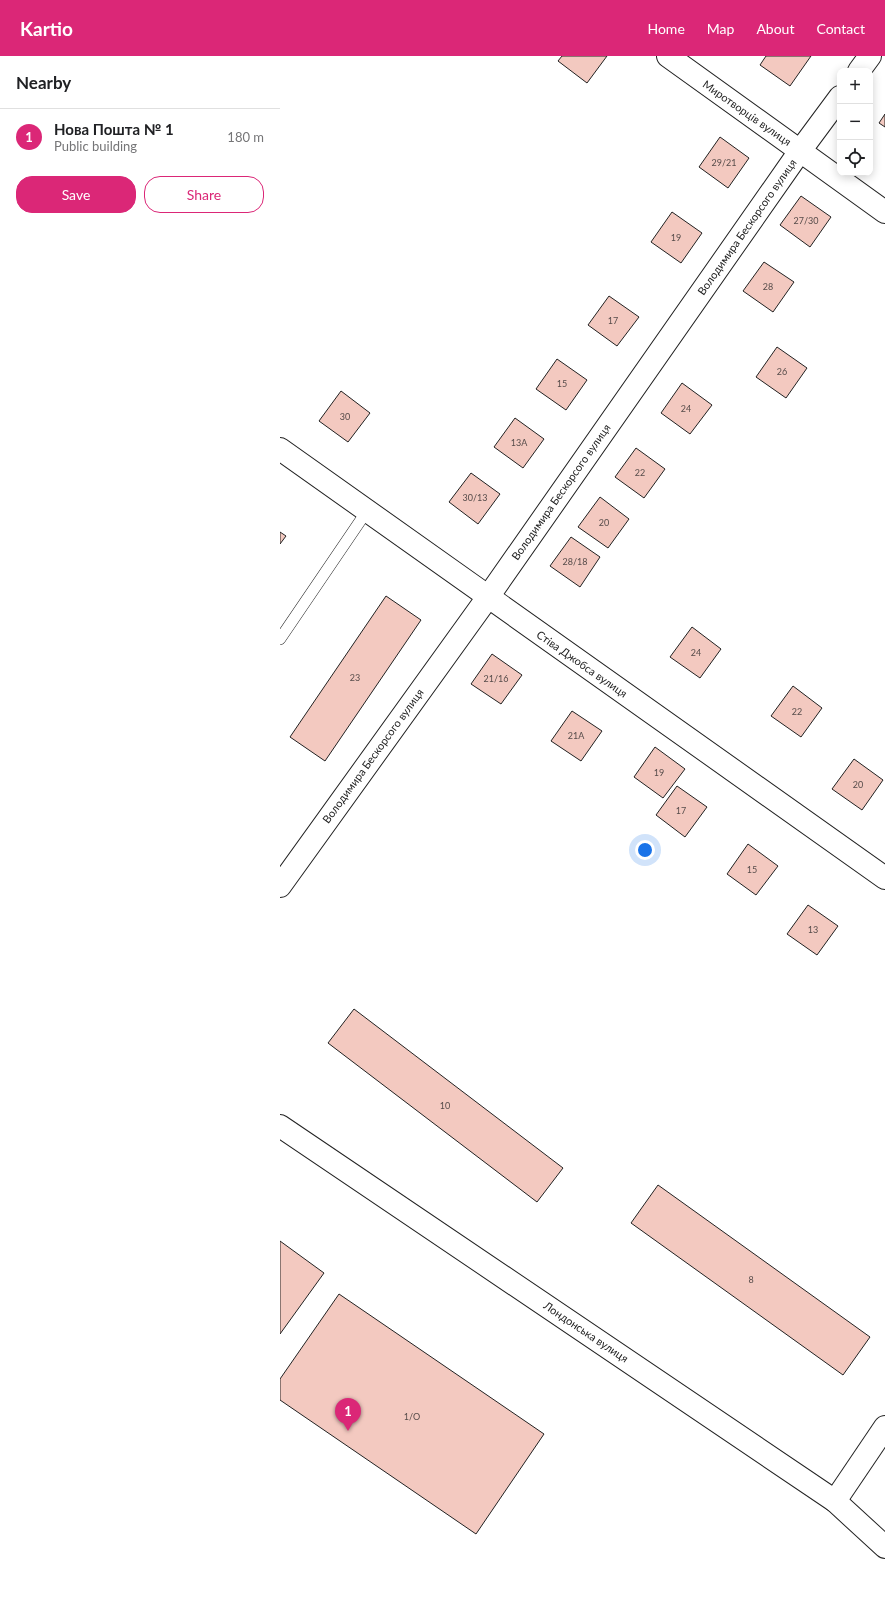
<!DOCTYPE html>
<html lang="en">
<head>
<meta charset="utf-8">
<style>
	:root { --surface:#fff; --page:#f2f2f2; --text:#202124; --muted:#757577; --line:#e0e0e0; --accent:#db2777 }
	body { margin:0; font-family:Lato,sans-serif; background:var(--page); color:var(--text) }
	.controls { position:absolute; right:12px; top:12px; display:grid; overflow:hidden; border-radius:8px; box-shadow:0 2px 10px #0003 }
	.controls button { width:36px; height:36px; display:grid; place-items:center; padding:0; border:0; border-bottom:1px solid var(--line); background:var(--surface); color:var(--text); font:20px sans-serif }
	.you { position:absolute; left:365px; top:794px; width:14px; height:14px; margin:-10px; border:3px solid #fff; border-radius:50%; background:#1a73e8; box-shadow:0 0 0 6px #1a73e833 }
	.badge { display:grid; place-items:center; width:26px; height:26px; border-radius:50%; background:var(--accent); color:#fff; font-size:13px; font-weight:700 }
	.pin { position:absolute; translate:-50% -33px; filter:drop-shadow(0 1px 2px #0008) }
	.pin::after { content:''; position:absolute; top:21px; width:14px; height:12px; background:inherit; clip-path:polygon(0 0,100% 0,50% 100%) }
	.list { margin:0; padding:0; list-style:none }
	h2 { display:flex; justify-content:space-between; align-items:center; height:52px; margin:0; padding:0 16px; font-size:17px }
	h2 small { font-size:13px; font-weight:400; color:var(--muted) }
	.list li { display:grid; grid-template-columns:26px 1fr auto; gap:12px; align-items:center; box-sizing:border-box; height:56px; padding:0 16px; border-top:1px solid var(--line) }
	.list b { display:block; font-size:15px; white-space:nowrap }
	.list p { margin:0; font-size:13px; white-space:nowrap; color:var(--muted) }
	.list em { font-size:13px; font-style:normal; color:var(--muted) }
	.actions { display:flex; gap:8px; padding:12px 16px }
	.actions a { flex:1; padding:9px 0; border:1px solid var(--accent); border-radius:16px; text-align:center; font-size:14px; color:var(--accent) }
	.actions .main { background:var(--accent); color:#fff }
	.icon { flex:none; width:22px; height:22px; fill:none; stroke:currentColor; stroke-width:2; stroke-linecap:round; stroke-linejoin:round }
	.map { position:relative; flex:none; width:605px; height:1559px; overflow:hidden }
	header { display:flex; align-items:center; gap:24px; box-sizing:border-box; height:56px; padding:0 20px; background:var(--accent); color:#fff }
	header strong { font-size:19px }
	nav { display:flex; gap:22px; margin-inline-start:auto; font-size:14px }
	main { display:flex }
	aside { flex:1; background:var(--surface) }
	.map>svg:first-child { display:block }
	.building { fill:#f3c9c0; stroke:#222 }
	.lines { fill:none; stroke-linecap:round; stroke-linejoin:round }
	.lane-casing { stroke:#222; stroke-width:12 }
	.street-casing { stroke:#222; stroke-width:24 }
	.secondary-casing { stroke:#222; stroke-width:24 }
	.lane { stroke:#fff; stroke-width:11 }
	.street { stroke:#fff; stroke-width:22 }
	.secondary { stroke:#fff; stroke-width:22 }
	.labels { text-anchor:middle; stroke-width:3; stroke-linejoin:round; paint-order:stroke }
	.number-label { font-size:9px; fill:#564c4a }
	.street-label { font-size:11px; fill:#222; stroke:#fff }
</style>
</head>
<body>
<header>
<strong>Kartio</strong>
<nav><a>Home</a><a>Map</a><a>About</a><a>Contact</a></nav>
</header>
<main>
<aside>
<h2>Nearby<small></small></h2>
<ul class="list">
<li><span class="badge">1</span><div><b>Нова Пошта № 1</b><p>Public building</p></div><em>180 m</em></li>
</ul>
<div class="actions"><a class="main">Save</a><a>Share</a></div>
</aside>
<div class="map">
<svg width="605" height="1559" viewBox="0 0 605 1559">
	<rect width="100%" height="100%" fill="#fff"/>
	<!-- building -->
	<g class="building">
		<polygon points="282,0 327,0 307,27 278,5"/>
		<polygon points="486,0 531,0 510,30 480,9"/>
		<polygon points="605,58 605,71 599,67"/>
		<polygon points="440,81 469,102 448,132 419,111"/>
		<polygon points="521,140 551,161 530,191 500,169"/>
		<polygon points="392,156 422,177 401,207 371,186"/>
		<polygon points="484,206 514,226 493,256 463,235"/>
		<polygon points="329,240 359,261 337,290 308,269"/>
		<polygon points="497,291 527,312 506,342 476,321"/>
		<polygon points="277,303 307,324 286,354 256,333"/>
		<polygon points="402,327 432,349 410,378 381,357"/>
		<polygon points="61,335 90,357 68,386 39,365"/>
		<polygon points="235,362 264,383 243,412 214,391"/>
		<polygon points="356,392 385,413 364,442 335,421"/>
		<polygon points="191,417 220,438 198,468 169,446"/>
		<polygon points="320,441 349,463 328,492 298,471"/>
		<polygon points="0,476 6,480 0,488"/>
		<polygon points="291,481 320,501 300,531 270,510"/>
		<polygon points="106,540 141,564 45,705 10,681"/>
		<polygon points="412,571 441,593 420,622 390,601"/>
		<polygon points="212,598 242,619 221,648 191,628"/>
		<polygon points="513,630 542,652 521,681 491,660"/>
		<polygon points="292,655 322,675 301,705 271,685"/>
		<polygon points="375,691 405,713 383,742 354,721"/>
		<polygon points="574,703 603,724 582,754 552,733"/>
		<polygon points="397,730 427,751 405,781 376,759"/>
		<polygon points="468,788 498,810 476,839 447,818"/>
		<polygon points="528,849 558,870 537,899 507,878"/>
		<polygon points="74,953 283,1112 257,1146 48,987"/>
		<polygon points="378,1129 590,1281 563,1319 351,1167"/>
		<polygon points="0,1185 44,1217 0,1278"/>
		<polygon points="59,1238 264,1378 196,1478 0,1344 0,1323"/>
	</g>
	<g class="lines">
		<!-- lane casing -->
		<g class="lane-casing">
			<polyline id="lane" points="0,583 87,455"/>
		</g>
		<!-- street casing -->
		<g class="street-casing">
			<g id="street">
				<polyline points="388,0 605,156"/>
				<polyline points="579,15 590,0"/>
				<polyline points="0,393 605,822"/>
				<polyline points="0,830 208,541 520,95 560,41"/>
				<polyline points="555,1445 605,1371"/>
			</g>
		</g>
		<!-- secondary casing -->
		<g class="secondary-casing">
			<polyline id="secondary" points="0,1070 555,1445 605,1491"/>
		</g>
		<!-- lane -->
		<use href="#lane" class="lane"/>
		<!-- street -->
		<use href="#street" class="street"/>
		<!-- secondary -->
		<use href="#secondary" class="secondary"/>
	</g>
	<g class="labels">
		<!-- number labels -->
		<g class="number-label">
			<text x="444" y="110">29/21</text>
			<text x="526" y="168">27/30</text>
			<text x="396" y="185">19</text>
			<text x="488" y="234">28</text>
			<text x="333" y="268">17</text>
			<text x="502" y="319">26</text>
			<text x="282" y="331">15</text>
			<text x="406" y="356">24</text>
			<text x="65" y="364">30</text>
			<text x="239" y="390">13А</text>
			<text x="360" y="420">22</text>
			<text x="195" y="445">30/13</text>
			<text x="324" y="470">20</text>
			<text x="295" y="509">28/18</text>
			<text x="416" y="600">24</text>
			<text x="75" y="625">23</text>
			<text x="216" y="626">21/16</text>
			<text x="517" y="659">22</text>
			<text x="296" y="683">21А</text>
			<text x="379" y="720">19</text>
			<text x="578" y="732">20</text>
			<text x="401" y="758">17</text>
			<text x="472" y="817">15</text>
			<text x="533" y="877">13</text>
			<text x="165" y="1053">10</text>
			<text x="471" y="1227">8</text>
			<text x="132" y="1364">1/О</text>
		</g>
		<!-- street labels -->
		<g class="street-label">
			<text transform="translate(467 57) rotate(35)" y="4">Миротворців вулиця</text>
			<text transform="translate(467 171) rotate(-55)" y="4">Володимира Бескорсого вулиця</text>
			<text transform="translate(281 436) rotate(-55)" y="4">Володимира Бескорсого вулиця</text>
			<text transform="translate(302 608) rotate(35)" y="4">Стіва Джобса вулиця</text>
			<text transform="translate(93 700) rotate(-54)" y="4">Володимира Бескорсого вулиця</text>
			<text transform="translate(306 1276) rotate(34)" y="4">Лондонська вулиця</text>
		</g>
	</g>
</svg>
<div class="controls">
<button>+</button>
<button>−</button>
<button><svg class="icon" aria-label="locate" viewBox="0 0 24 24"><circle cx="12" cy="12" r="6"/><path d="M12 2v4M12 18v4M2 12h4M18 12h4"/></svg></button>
</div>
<div class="you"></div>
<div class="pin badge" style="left:68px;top:1375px">1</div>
</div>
</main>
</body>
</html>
